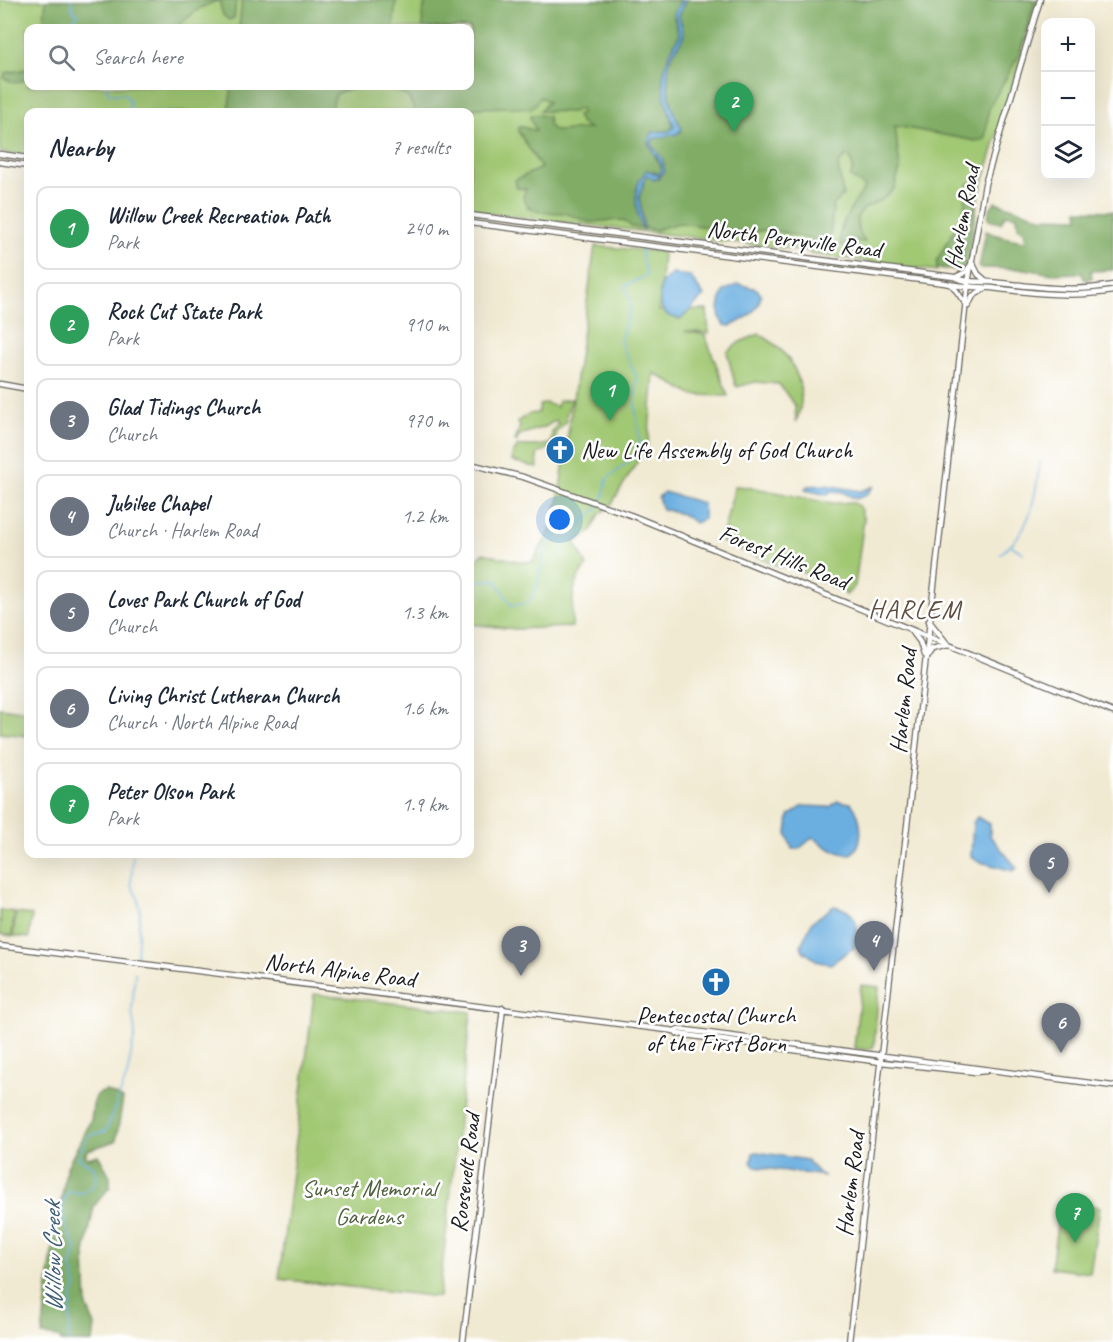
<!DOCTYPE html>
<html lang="en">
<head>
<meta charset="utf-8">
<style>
	:root { --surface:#fff; --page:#f6f6f7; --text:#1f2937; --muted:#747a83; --line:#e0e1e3; --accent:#1f6fb2 }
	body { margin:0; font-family:Caveat,sans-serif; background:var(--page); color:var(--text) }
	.controls { position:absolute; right:18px; top:18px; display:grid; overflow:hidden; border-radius:12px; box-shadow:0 6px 24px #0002 }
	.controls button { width:54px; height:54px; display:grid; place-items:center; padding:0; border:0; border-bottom:2px solid var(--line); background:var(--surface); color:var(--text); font:30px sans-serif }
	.you { position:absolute; left:560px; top:520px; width:21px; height:21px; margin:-15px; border:4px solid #fff; border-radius:50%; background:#1a73e8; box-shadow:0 0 0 9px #1a73e833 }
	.badge { display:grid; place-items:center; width:39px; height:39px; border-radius:50%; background:var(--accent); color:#fff; font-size:20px; font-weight:700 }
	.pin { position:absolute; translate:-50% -50px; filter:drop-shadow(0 2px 3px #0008) }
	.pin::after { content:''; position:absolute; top:32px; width:21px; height:18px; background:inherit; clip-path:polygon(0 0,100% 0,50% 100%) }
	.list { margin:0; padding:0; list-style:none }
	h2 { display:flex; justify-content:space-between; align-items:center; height:78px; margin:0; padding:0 24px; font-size:26px }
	h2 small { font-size:20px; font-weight:400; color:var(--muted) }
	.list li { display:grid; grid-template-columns:39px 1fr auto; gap:18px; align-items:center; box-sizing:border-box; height:84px; margin:0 12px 12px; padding:0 12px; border:2px solid var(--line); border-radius:12px }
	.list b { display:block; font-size:22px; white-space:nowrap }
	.list p { margin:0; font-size:20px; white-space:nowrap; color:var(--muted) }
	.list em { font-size:20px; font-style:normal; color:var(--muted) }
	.icon { flex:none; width:33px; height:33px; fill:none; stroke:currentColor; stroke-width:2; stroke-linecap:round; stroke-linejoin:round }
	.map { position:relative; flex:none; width:1113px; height:1342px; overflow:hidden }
	.search { position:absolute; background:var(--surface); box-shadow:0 6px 24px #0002; left:24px; top:24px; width:450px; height:66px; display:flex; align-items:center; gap:15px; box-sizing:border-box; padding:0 21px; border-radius:12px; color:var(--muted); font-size:22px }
	.panel { position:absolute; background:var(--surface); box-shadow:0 6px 24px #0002; left:24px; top:108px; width:450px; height:750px; border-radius:12px }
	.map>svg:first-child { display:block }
	.green { fill:#a1c873; stroke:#5e7248; stroke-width:1.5; fill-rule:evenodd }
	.forest { fill:#80ac65; stroke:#4e6440; stroke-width:1.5 }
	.water { fill:#6bafe0; stroke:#44667e; stroke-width:1.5 }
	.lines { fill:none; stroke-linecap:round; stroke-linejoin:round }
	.stream { stroke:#6bafe0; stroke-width:1.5 }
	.tertiary-casing { stroke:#67645c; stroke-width:7 }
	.secondary-casing { stroke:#67645c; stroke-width:7 }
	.tertiary { stroke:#fff; stroke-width:4.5 }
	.secondary { stroke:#fff; stroke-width:4.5 }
	.labels { text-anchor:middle; stroke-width:5; stroke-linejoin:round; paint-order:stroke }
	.street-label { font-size:24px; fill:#1c1c1c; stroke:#fff }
	.poi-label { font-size:24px; fill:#1c1c1c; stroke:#fff; text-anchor:start }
	.park-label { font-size:24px; fill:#51613f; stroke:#fff }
	.neighbourhood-label { font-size:26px; letter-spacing:1.5px; fill:#604f41; stroke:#fff }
	.water-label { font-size:26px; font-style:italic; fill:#405e74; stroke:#fff }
</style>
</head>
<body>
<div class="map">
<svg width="1113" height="1342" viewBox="0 0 1113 1342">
	<rect width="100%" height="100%" fill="#fff"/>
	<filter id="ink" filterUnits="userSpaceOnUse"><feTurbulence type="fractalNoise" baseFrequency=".0167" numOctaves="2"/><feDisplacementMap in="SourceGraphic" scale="12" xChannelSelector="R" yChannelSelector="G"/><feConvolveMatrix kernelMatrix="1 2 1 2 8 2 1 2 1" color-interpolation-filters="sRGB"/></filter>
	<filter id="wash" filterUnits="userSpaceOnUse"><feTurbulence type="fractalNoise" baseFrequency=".008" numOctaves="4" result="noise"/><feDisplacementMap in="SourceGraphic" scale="24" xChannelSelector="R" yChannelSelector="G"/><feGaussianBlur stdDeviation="1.35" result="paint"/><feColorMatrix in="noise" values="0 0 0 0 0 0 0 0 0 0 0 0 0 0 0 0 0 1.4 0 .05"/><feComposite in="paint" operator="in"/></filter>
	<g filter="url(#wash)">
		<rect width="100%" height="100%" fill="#f1ead3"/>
		<!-- green -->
		<g class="green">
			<path d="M0,0H1038L978,199L969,258L964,270L937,266V271L810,254L809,251L470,211V112H28V156L0,152ZM28,28H470V86H28Z"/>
			<path d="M595,246L663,252L659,311L707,310L709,333L684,331L705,335L728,396L692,395L654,373L648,444L611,505L600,514L591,532L575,542L587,566C570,582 573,605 572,627L515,629L470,624V569L483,553L521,562H532L550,532L558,503Z"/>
			<path d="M759,334C791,351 811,386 796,422L795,406L779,384L755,382L737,387L735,384L727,352L740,342Z"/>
			<path d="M572,399L566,416L567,421L556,432C557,446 549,449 537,454L538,468L512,461V455L518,446C530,445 540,448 551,443L552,432L558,423L556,420L545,427L519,435L517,441H515L520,426L517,422L529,414L538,413L540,405L546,403L557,407L558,401Z"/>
			<path d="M735,486C769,488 800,499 833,503C841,504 849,500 856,504C863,509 860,513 864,519L855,586L846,595L844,592L787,565L780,567L721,541Z"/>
			<polygon points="0,708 28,712 28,736 0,733"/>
			<polygon points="0,910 14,912 12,936 0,934"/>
			<polygon points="16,913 32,915 29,938 13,936"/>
			<polygon points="861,985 879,987 874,1046 868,1050 854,1048"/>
			<polygon points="314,994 471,1012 439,1297 279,1279"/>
			<polygon points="1067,1201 1100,1207 1090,1273 1051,1268 1058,1219"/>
		</g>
		<!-- forest -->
		<g class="forest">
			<polygon points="46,0 236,0 234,18 229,20 223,15 219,0 200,8 175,28 43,28"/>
			<polygon points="242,0 396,0 393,28 239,28"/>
			<path d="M426,0H681L674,18L680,35C658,69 660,90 674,126L670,131L653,132L648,143L662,169L660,174L653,172L640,179L637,211L642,228L632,227L623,220L589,222L565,213L539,212L528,207L523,197L526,189L517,188L515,180L541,168L518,131L519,126L536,131L530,117L533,115L548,116L549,126L555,131L590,129L581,124L577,115L581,113L580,108L572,112L540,111L548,102L541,97L531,109C490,104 455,112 415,112C413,109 412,103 409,99C397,84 350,86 336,94L330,112H228L232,86H470V28H423L422,15Z"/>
			<path d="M685,0H1035L1019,55L989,108L985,139L976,141L895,126L900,169L894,189L883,199L865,208L857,217L858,229L865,242L854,241L842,246C832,230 857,201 865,187L850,177L853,169L850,157H845L838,164L843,195L833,206L830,240L826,243L768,229L751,233L679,223L655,230L644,228L639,197L646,175L659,179L664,164L652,146V139L681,132C672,109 664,88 669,64C672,52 682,42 682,29C683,24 679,21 679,16Z"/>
			<polygon points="28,69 28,79 15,83 4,78 5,73"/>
			<polygon points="980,181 964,263 959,270 937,268 937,260 963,214 968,184"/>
			<path d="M995,202L1041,217L1079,218L1078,210L1113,211V270L1091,271L1092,278L1085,280L1081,273L1053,274L1025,269L979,268L986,231C998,236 1014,240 1026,241L1024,231L1018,227L1017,216L1006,214L1001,223L988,219L989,210Z"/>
			<polygon points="106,1091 123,1099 116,1141 88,1150 85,1155 88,1158 98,1155 110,1176 110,1187 94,1206 85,1253 87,1307 95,1325 93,1342 61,1342 59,1337 42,1335 55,1226 59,1217 66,1169 91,1120 94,1099 97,1094"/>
		</g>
		<!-- water -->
		<g class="water">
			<path d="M681,0H685L679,16L684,34C681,45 670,53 669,64C665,89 670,107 682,129L677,134L652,139V146L662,158L665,171L655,180L646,175L639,197L644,232C636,216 630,186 647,170L658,175L662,169C660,156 649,152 648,139L654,132L670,131L674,126C660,88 657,71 680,35L674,14Z"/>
			<path d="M672,274L690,276L704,296L681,319C658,317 657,301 662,282Z"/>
			<path d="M738,284L757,289L761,295C758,312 746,319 731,326L724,325C716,315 719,302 724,291Z"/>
			<polygon points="825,485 861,491 874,486 866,495 856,499 842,492 831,491 827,495 805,490 807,486"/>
			<polygon points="664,492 703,503 704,519 695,523 682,514 662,509 658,497"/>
			<path d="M837,801L851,803C862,816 866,844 850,855C829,850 829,849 813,837L799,849H792L787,834L789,816L803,806L830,807Z"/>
			<polygon points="977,817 990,824 990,836 1017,868 1013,871 977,861 971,856 973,823"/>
			<path d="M834,906C857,910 859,925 857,945L831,964L819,962L803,951L801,945L812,922Z"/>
			<polygon points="757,1152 807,1160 818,1173 825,1176 755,1167 751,1161 753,1153"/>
		</g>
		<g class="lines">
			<!-- stream -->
			<g class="stream">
				<polyline points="71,0 73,11 78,14 71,22 72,28"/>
				<polyline points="85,28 91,25 96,28"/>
				<polyline points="108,86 106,89 110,94 125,94 130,102 130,107 124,112"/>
				<polyline points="603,499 607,479 628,462 640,445 635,404 637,378 620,341 630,310 630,300 625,286 647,275 642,259 641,240"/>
				<polyline points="1012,546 1023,553"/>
				<path d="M1000,554C1032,531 1035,497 1040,462"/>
				<path d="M470,581L496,580L511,605L526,604C549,586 532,528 573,530L599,507"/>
				<polyline points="133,854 131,885 138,898 140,910 137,955"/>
				<path d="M68,1342L72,1297L76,1287L71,1266L76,1248C68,1233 55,1209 68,1192L82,1193L94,1186L96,1178L94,1167L78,1158L87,1136L106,1131L127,1076L135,1033L132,1011L135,972"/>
			</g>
		</g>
	</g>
	<g filter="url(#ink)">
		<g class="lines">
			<!-- tertiary casing -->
			<g class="tertiary-casing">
				<g id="tertiary">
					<polyline points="0,384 28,389"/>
					<polyline points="470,464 523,477 633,516 1113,712"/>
					<polyline points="463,1342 503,1008"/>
				</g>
			</g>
			<!-- secondary casing -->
			<g class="secondary-casing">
				<g id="secondary">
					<polyline points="0,154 28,158"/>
					<polyline points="0,162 28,166"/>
					<path d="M470,215L954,277C967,283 977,281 991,282C1032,286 1071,293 1113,285"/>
					<path d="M470,223L945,283C964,288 973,286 992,288C1033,293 1071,298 1113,291"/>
					<polyline points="973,264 978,274 986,281"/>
					<polyline points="956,277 966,272 970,266"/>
					<polyline points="953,286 965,303"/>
					<polyline points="968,306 973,296 984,289"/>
					<polyline points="929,621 948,645"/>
					<polyline points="911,630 920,642 924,655"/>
					<polyline points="926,658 932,649 948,645"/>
					<polyline points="0,946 675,1031 678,1029 1113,1086"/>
					<polyline points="675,1031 678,1034 881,1062 976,1072 986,1071"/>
					<polyline points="849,1342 968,283 985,184 1040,0"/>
				</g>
			</g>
			<!-- tertiary -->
			<use href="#tertiary" class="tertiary"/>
			<!-- secondary -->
			<use href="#secondary" class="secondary"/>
		</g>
	</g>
	<!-- icons -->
	<defs>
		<g id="church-disc" transform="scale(1.5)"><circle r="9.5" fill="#1f6fb2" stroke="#fff"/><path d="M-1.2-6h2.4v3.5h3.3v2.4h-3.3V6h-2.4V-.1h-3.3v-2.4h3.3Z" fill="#fff"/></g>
	</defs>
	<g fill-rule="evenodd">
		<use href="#church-disc" x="560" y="450"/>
		<use href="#church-disc" x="716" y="982"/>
	</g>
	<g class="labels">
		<!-- street labels -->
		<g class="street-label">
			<text transform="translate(962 217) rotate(-79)" y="8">Harlem Road</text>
			<text transform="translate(794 239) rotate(7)" y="8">North Perryville Road</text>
			<text transform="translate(784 557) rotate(22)" y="8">Forest Hills Road</text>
			<text transform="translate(903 701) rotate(-84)" y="8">Harlem Road</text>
			<text transform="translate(340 970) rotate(7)" y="8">North Alpine Road</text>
			<text transform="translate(465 1173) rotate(-83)" y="8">Roosevelt Road</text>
			<text transform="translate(850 1184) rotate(-83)" y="8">Harlem Road</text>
		</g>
		<!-- poi labels -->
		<g class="poi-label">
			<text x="581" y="458">New Life Assembly of God Church</text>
			<text x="716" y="1023" text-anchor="middle">Pentecostal Church<tspan x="716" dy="28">of the First Born</tspan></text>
		</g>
		<!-- park labels -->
		<g class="park-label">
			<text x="369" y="1196">Sunset Memorial<tspan x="369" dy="28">Gardens</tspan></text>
		</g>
		<!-- neighbourhood labels -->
		<g class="neighbourhood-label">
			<text x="915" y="618">HARLEM</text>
		</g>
		<!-- water labels -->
		<g class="water-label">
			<text transform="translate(52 1257) rotate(-91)" y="9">Willow Creek</text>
		</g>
	</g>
</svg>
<div class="controls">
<button>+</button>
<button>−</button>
<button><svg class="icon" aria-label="layers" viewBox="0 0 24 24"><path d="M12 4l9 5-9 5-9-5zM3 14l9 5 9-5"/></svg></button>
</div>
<div class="you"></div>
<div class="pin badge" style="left:610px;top:421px;background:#2e9e5b">1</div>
<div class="pin badge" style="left:734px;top:132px;background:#2e9e5b">2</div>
<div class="pin badge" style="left:521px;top:976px;background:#6b7280">3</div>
<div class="pin badge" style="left:874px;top:971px;background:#6b7280">4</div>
<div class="pin badge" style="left:1049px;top:893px;background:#6b7280">5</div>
<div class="pin badge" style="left:1061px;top:1053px;background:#6b7280">6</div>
<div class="pin badge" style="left:1075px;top:1243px;background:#2e9e5b">7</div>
<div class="search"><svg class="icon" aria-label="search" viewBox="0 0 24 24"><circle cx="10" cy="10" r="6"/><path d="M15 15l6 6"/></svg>Search here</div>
<section class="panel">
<h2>Nearby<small>7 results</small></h2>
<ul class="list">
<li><span class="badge" style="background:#2e9e5b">1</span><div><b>Willow Creek Recreation Path</b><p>Park</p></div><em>240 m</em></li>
<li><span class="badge" style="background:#2e9e5b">2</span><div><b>Rock Cut State Park</b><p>Park</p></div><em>910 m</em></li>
<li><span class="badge" style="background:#6b7280">3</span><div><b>Glad Tidings Church</b><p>Church</p></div><em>970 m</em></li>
<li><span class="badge" style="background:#6b7280">4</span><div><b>Jubilee Chapel</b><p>Church · Harlem Road</p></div><em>1.2 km</em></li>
<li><span class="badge" style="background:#6b7280">5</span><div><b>Loves Park Church of God</b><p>Church</p></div><em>1.3 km</em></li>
<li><span class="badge" style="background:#6b7280">6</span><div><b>Living Christ Lutheran Church</b><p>Church · North Alpine Road</p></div><em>1.6 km</em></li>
<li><span class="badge" style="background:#2e9e5b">7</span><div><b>Peter Olson Park</b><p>Park</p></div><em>1.9 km</em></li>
</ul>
</section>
</div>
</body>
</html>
